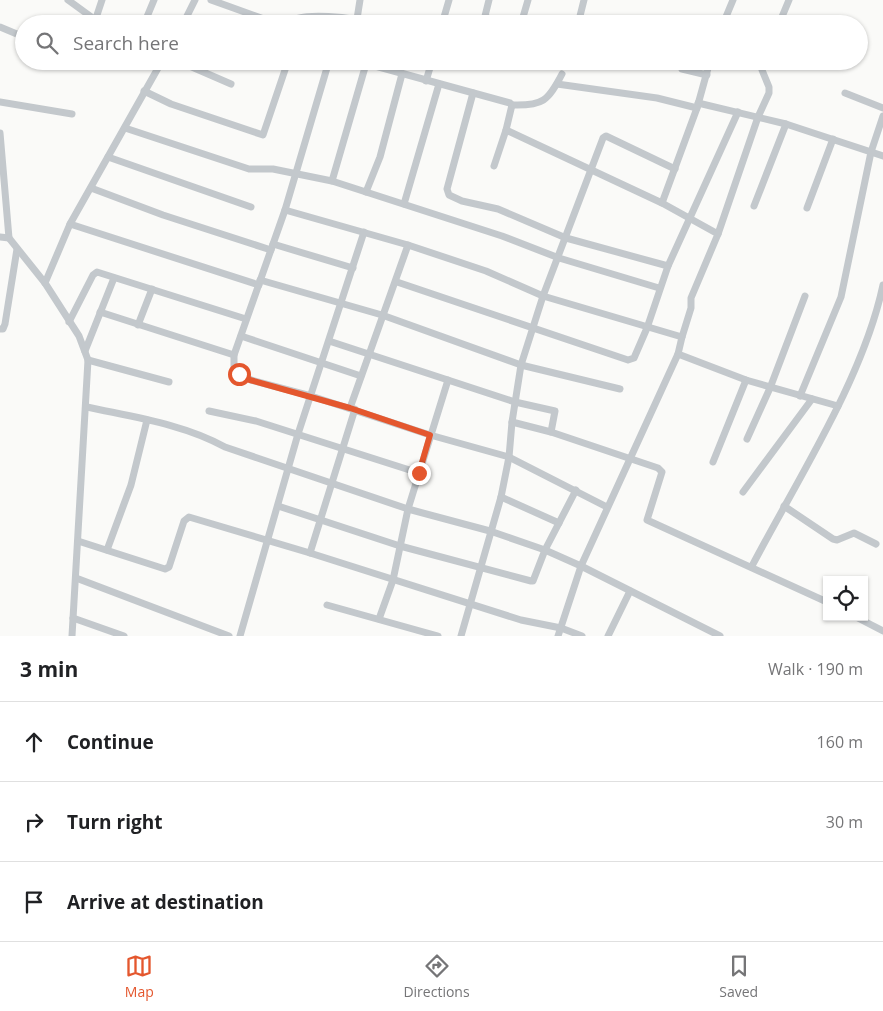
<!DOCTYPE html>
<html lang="en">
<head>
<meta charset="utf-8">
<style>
	:root { --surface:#fff; --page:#f2f2f2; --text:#202124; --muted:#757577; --line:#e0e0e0; --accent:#e4572e }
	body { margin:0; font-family:"Open Sans",sans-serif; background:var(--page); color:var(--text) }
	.controls { position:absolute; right:15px; bottom:15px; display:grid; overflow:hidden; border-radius:0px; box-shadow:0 1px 4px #0004 }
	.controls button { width:45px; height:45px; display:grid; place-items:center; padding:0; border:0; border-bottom:1px solid var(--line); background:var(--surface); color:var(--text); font:25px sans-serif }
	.stop { position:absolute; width:15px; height:15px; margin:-11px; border:4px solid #e4572e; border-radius:50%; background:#fff }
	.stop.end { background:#e4572e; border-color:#fff; box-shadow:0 1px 5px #0008 }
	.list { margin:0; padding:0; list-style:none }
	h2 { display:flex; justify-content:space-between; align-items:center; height:65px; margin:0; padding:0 20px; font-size:21px }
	h2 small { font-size:16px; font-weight:400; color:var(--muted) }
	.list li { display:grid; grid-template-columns:32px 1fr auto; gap:15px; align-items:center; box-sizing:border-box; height:80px; padding:0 20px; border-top:1px solid var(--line) }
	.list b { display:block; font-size:19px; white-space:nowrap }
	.list em { font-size:16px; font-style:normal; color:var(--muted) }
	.icon { flex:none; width:28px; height:28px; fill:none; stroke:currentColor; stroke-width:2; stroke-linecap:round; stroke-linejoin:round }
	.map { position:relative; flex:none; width:883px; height:636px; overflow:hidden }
	.search { position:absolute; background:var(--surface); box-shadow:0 1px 4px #0004; left:15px; right:15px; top:15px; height:55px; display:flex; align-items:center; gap:12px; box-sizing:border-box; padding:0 18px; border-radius:28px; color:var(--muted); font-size:19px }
	.sheet { height:305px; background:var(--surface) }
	nav { display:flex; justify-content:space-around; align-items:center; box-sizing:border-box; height:70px; border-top:1px solid var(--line); background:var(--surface); font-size:14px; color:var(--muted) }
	nav a { display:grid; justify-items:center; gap:2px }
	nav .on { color:var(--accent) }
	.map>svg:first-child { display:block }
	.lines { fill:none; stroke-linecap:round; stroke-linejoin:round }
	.minor { stroke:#c3c8cc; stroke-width:7 }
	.route { stroke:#e4572e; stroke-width:6 }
</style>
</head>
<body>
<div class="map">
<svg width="883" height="636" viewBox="0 0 883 636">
	<rect width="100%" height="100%" fill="#fafaf8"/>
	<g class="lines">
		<!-- minor -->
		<g class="minor">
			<polyline points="68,0 101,24"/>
			<polyline points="211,0 278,24"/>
			<polyline points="485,17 509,24"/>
			<polyline points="357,19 360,0"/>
			<polyline points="95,21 102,0"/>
			<polyline points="579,21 600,24"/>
			<polyline points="144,24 154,0"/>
			<polyline points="183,24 195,0"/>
			<path d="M286,24C300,10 356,18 374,24"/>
			<polyline points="442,24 449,0"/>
			<polyline points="483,24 489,0"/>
			<polyline points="521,24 528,0"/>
			<polyline points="578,24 584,0"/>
			<polyline points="723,24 733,0"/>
			<polyline points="779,24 789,0"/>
			<polyline points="0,27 24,37"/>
			<polyline points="82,61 90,64"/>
			<polyline points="178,61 231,84"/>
			<polyline points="329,61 285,210 234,355 234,369 251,380 311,396 430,435 509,457 607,507"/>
			<polyline points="357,61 510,103 512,105 506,130 662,203 718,234 691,298 691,308 682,337"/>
			<polyline points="511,62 511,61"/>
			<polyline points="682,69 707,75"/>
			<polyline points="426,81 432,61"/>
			<polyline points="557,84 657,98 697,108"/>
			<polyline points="144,91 171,104 263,135 288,61"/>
			<polyline points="473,93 447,189 449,195 462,201 498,209 566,238 668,266"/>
			<polyline points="845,93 883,108"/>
			<polyline points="0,102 72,114"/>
			<polyline points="698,103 786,124 883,156"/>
			<path d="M512,105C543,106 548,101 562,74"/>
			<polyline points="125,128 249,169 273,169 332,181 502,236 559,258 659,288"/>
			<polyline points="0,133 9,238 45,283 79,336 88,360 72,636"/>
			<polyline points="108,157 251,207"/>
			<polyline points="494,166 506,130"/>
			<polyline points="332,181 366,64"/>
			<polyline points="91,188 163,215 271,250"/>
			<polyline points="366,192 380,157 402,74"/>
			<polyline points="662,203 697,108 710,61"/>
			<polyline points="404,204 439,84"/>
			<polyline points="754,206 786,124"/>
			<polyline points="807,208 833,139"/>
			<polyline points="285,210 408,245 486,271 543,296 682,337 678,354 746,380 838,406"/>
			<polyline points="70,224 259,285"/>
			<polyline points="718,234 758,117 769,93 769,87 762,70 765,61"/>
			<polyline points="0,237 9,238"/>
			<polyline points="273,244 353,268"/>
			<polyline points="260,280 382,315 521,365 620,389"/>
			<polyline points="397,282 628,360 634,358 647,328 668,266 738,112"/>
			<polyline points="45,283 70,224 162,61"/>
			<polyline points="100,312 234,355"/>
			<polyline points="69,322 93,275 97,272 246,319"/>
			<polyline points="138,325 152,289"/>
			<polyline points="0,329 3,329 5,324 17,249"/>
			<polyline points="241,336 361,376"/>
			<polyline points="329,341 515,402 555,411 551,432"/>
			<polyline points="85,351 114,278"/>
			<polyline points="88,360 169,382"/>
			<polyline points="800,396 841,297 871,152 883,116"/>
			<path d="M87,407C133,417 184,424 225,447L408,509L490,531L545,550L581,566L678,354"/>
			<polyline points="350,408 408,245"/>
			<polyline points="209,411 256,421 419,473"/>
			<polyline points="512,422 551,432 658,468 662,472 647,520 827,602"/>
			<polyline points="747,439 770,388 805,296"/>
			<polyline points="713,462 746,380"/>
			<polyline points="743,492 812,399"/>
			<polyline points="501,497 559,523"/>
			<polyline points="278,506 400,546 531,581 533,581 545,550 576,490"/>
			<polyline points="784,506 833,539 837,540 854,533 876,544"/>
			<polyline points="78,541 165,569 169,567 184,521 189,517 310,553 521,620 561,628 582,636"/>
			<polyline points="107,550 131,485 147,420"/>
			<polyline points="310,553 355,409"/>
			<path d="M752,566C797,480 863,379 883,285"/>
			<polyline points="76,578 229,636"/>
			<polyline points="327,605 438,636"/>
			<polyline points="856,617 883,631"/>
			<polyline points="73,618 124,636"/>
			<polyline points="379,619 393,580 408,509 448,380"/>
			<polyline points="240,636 298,434 364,232"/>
			<polyline points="461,636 501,497 509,457 512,422 521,365 543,296 603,138 606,136 675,169"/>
			<polyline points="558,636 581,566 720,636"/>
			<polyline points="608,636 630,591"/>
		</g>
	</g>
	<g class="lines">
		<!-- route -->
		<polyline class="route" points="239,374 250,380 350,408 430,435 419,473"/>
	</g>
</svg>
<div class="controls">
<button><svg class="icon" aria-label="locate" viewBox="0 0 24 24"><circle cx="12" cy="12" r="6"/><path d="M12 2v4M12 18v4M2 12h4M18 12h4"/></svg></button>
</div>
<div class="stop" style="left:239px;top:374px"></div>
<div class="stop end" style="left:419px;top:473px"></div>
<div class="search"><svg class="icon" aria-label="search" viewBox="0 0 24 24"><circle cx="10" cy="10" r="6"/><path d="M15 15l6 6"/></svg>Search here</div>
</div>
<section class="sheet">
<h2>3 min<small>Walk · 190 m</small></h2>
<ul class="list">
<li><svg class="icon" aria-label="ahead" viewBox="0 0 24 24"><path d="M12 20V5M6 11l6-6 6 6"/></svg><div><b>Continue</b></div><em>160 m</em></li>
<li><svg class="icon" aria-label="right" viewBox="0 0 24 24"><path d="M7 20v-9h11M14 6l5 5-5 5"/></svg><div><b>Turn right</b></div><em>30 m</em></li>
<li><svg class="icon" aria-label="arrive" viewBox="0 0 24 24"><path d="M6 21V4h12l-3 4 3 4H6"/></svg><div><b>Arrive at destination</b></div></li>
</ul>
</section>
<nav>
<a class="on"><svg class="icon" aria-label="map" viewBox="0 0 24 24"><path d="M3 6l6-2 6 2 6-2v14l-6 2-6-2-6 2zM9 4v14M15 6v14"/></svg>Map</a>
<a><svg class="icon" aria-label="directions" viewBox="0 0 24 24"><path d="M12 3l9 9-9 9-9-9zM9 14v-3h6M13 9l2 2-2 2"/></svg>Directions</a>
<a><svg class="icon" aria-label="saved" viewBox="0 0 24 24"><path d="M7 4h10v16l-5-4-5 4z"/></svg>Saved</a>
</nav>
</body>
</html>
